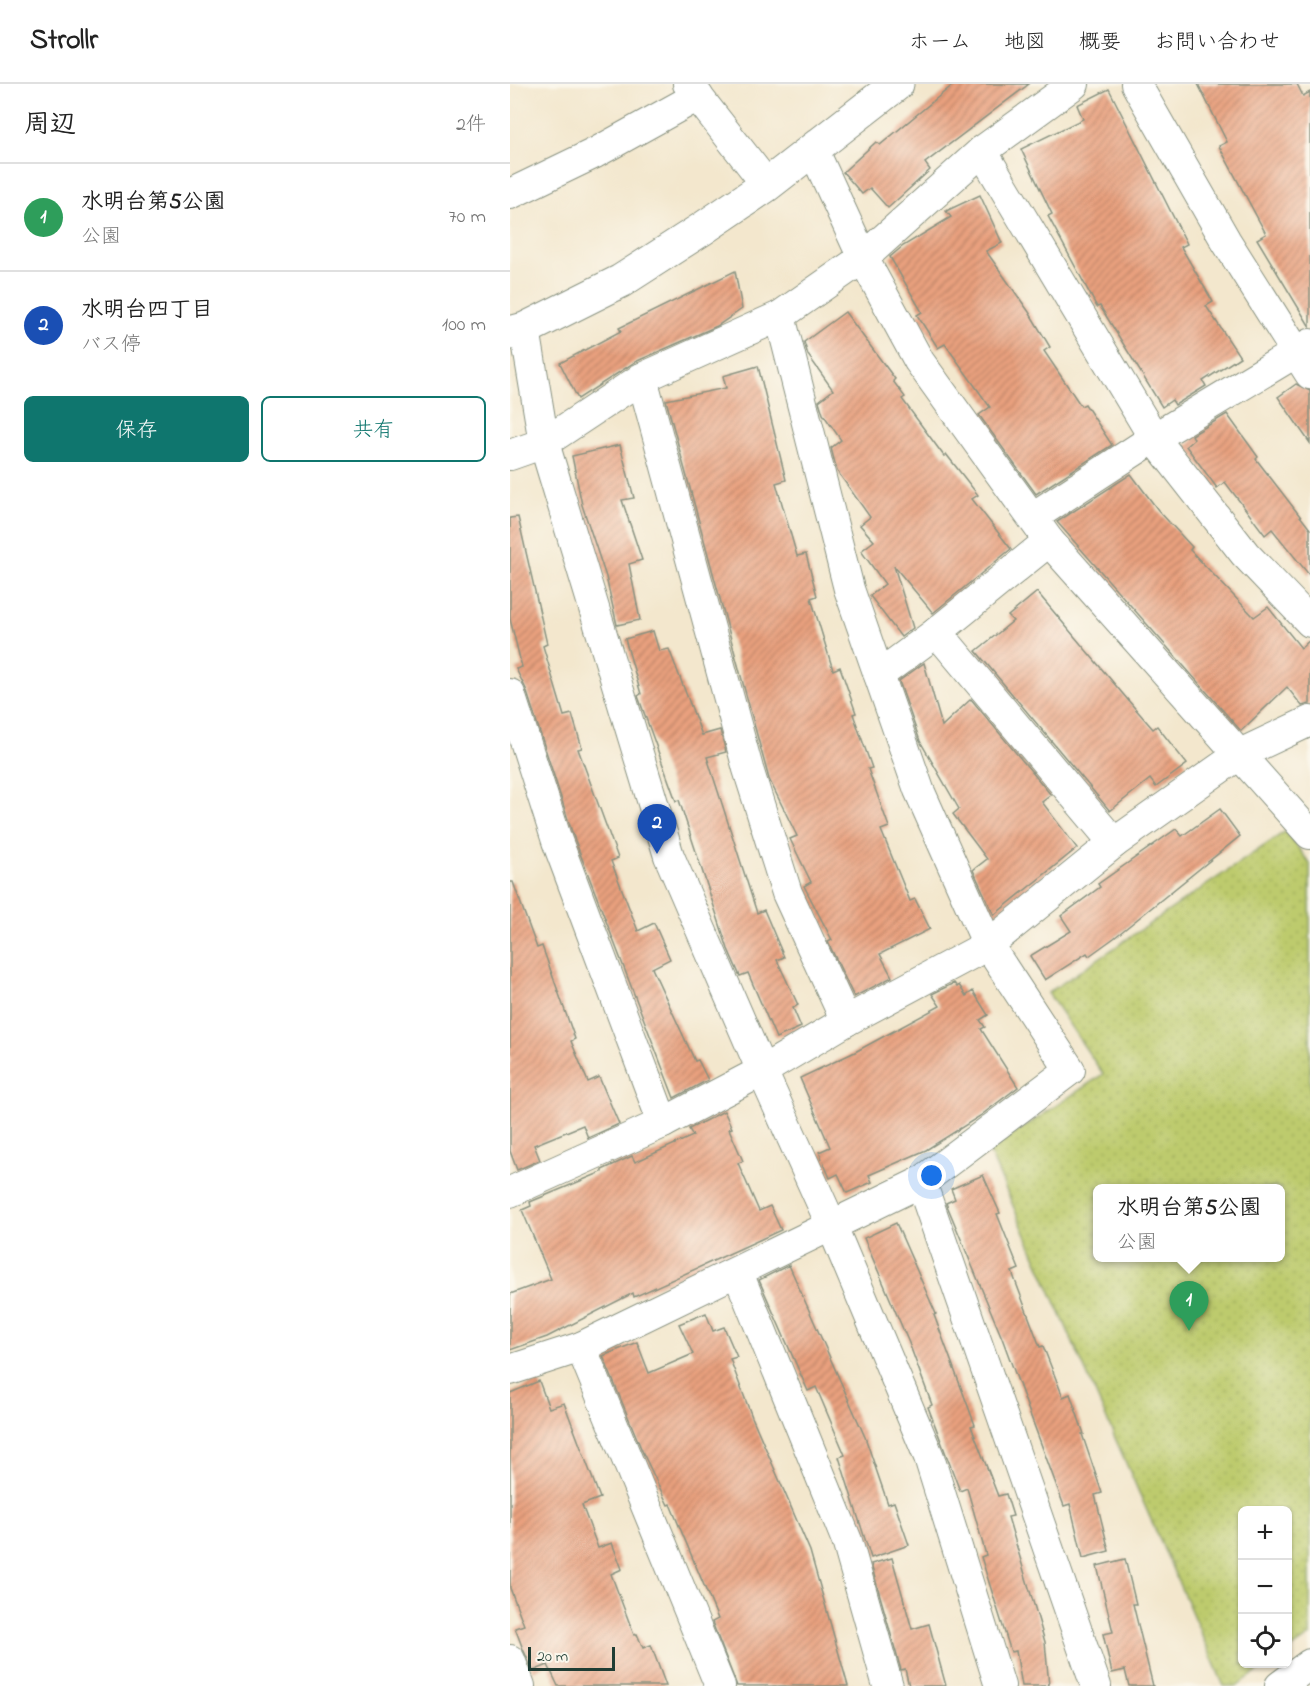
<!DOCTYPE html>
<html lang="ja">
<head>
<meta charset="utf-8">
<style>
	:root { --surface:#fff; --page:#f2f2f2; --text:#222; --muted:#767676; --line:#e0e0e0; --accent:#0f766e }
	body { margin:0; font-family:"Indie Flower","Klee One",sans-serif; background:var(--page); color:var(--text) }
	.controls { position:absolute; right:18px; bottom:18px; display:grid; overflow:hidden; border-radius:9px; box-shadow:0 2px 4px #0004 }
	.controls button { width:54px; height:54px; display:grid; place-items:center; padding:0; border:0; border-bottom:2px solid var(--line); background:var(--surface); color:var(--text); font:30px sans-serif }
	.scale { position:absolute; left:18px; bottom:15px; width:87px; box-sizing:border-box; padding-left:6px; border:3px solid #1f3d34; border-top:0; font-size:16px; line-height:21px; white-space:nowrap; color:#1f3d34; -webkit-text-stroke:4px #fbf7ec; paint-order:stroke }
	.you { position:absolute; left:422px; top:1092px; width:21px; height:21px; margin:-15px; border:4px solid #fff; border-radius:50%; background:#1a73e8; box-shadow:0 0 0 9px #1a73e833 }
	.badge { display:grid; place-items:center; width:39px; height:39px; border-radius:50%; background:var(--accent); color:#fff; font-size:20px; font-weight:700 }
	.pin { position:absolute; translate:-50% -50px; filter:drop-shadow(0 2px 3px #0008) }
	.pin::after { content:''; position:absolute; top:32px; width:21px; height:18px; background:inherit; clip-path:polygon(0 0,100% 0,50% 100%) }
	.popup { position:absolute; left:583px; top:1100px; width:192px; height:78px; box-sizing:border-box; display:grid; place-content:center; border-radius:9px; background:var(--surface); filter:drop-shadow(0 2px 4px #0005); font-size:20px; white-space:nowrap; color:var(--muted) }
	.popup b { font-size:22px; color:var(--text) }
	.popup::after { content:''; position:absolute; left:50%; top:100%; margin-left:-12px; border:12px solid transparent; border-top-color:var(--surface) }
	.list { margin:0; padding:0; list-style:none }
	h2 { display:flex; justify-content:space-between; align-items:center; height:78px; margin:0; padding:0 24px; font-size:26px }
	h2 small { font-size:20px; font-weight:400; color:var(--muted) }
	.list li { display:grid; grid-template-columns:39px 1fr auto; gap:18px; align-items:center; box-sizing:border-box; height:108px; padding:0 24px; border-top:2px solid var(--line) }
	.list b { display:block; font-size:22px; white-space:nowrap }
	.list p { margin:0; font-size:20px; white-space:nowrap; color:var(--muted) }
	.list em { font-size:20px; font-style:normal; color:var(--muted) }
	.actions { display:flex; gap:12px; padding:18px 24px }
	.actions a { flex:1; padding:14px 0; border:2px solid var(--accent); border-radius:9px; text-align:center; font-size:21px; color:var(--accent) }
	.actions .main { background:var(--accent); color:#fff }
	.icon { flex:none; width:33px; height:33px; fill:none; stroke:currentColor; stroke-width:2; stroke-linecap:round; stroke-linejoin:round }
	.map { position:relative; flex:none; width:800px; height:1602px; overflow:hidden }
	header { display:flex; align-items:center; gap:36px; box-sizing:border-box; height:84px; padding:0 30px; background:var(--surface); border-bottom:2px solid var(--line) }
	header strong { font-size:28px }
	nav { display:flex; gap:33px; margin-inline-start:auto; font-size:21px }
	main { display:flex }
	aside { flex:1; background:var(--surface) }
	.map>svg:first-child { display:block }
	.park { fill:url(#park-dots); stroke:#6e8450; stroke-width:1.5; fill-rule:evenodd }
	.building { fill:url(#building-hatch) }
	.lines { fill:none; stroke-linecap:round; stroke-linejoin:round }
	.street-casing { stroke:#899280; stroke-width:32 }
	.secondary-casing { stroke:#899280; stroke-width:35 }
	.street { stroke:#fff; stroke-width:30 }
	.secondary { stroke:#fff; stroke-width:33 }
</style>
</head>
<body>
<header>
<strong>Strollr</strong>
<nav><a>ホーム</a><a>地図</a><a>概要</a><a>お問い合わせ</a></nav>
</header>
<main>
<aside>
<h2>周辺<small>2件</small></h2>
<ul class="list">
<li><span class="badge" style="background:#2e9e5b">1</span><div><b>水明台第5公園</b><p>公園</p></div><em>70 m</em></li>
<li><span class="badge" style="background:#1a4fb4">2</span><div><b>水明台四丁目</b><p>バス停</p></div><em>100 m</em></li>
</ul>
<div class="actions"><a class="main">保存</a><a>共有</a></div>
</aside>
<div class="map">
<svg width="800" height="1602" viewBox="0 0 800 1602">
	<defs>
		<pattern id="park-dots" width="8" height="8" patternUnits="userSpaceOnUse" patternTransform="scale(1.5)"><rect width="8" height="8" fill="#bdcb6d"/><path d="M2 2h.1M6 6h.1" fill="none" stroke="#a2af5f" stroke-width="1.8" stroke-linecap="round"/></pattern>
		<pattern id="building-hatch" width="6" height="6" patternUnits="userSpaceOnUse" patternTransform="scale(1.5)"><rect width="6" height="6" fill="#e9a07e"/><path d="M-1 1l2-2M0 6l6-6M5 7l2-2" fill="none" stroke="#bc8468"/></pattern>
	</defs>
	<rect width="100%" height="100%" fill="#fbf7ec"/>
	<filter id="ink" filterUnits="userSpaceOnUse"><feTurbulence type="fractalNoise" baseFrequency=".0167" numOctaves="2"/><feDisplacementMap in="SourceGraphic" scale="12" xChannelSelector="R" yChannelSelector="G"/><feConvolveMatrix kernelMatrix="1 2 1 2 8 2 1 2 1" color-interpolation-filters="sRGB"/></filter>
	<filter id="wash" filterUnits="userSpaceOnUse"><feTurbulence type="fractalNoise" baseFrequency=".008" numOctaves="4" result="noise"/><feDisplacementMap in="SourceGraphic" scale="24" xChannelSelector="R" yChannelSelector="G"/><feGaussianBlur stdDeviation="1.35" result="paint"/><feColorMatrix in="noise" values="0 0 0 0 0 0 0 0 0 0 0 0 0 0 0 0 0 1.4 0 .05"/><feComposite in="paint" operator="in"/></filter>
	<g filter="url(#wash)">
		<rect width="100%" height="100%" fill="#f3e7cd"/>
		<!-- park -->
		<path class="park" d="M776,747L800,780V1552L778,1567V1426H732V1580H759L726,1602H714L479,1067L593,990L538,909ZM588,1104H771V1174H588Z"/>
		<g id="blocks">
			<!-- building -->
			<g class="building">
				<polygon points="444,0 519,0 415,79 420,86 378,124 360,104 352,110 333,88 366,58 370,61"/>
				<polygon points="688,0 787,0 793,12 800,8 800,243 747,155 756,150 709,62 717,58"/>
				<polygon points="599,5 677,160 671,163 703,218 696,222 730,273 693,297 696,302 665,321 662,316 652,323 590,222 587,223 538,132 542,130 511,65 573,35 567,21"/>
				<polygon points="470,111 492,159 476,167 519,228 540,263 534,267 571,322 575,320 602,361 526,410 469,331 480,323 435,260 428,264 407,231 412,228 380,173 393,162 441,133 436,127"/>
				<polygon points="225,187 232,225 207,242 125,278 68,315 50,279 111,247 109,244"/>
				<polygon points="335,228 385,295 383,297 395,313 392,315 434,372 436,370 468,411 462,415 501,465 423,529 384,482 403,544 391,553 360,512 375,500 351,467 364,457 350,441 360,433 327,387 321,364 331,356 313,330 309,317 323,306 298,271 294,258"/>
				<polygon points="248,282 276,396 266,399 287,472 296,470 307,512 301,514 323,586 330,583 346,629 343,630 362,684 358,685 379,743 371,746 400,817 405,815 420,845 370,870 382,893 344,913 318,858 322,856 294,802 301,798 280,755 287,752 259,695 156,316 216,304 213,292"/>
				<polygon points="786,300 800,307 800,359 768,313"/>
				<polygon points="717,330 748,373 746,375 800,445 800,492 762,445 755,451 715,398 707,404 676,362 684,355 682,351"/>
				<polygon points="110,361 124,414 112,416 132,476 119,480 130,536 107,541 96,493 72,421 62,372"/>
				<polygon points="621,390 648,426 682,463 680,466 744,533 758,523 791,564 800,556 800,620 792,622 777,603 731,647 547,438"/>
				<polygon points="8,433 37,560 33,562 54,632 62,630 72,664 68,665 108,774 101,777 128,847 144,839 160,875 142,884 185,977 188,976 198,996 164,1014 63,751 16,605 6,585 12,583 0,535 0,434"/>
				<polygon points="527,508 623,622 643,645 647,642 677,680 646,703 640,695 600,727 466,567 503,537 498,532"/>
				<polygon points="143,547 149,567 159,565 192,651 210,646 216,668 197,673 247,829 254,826 274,873 267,876 288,921 283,924 291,943 266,954 238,889 230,892 218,865 169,716 166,717 128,612 131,610 115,555"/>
				<polygon points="414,579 432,642 461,615 541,711 532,718 567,764 484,831 463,786 477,775 443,730 449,725 410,657 389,597"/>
				<polygon points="710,725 730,752 604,854 579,872 577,869 535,896 520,872 561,847 551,832 590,803 588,800 666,745 672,752"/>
				<polygon points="0,798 3,798 27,864 32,862 65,955 61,957 78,998 89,993 109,1040 78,1054 73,1041 24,1061 30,1076 7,1086 0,1067"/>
				<polygon points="444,899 447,903 449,901 456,912 463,907 478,931 470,936 475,943 471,945 508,1003 470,1032 416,1066 359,1091 362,1098 337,1109 328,1090 320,1094 309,1068 320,1063 290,994 345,968 430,922 422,910"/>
				<polygon points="214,1027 222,1044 219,1045 233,1077 228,1079 249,1127 260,1122 271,1146 124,1213 123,1209 37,1253 0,1266 0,1210 41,1195 12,1126 21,1122 20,1118 92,1088 92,1086 122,1072 125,1078 183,1052 179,1045"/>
				<polygon points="473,1091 490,1129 487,1130 509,1185 502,1188 530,1263 533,1262 553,1313 560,1310 574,1350 572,1350 592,1409 585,1411 599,1467 573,1474 560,1420 554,1422 492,1254 436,1119 445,1115 441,1105"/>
				<polygon points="386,1139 426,1230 424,1231 465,1341 461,1342 488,1412 496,1410 503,1432 498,1433 535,1558 539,1602 512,1602 506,1567 501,1568 471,1473 476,1471 457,1404 450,1407 418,1323 422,1321 399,1259 354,1154"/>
				<polygon points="279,1181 355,1353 378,1420 384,1418 399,1461 361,1474 329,1373 335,1371 306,1303 298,1307 249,1196"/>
				<polygon points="196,1229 203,1247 214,1243 227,1273 220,1275 242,1333 300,1467 338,1602 227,1602 202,1538 208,1535 160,1420 158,1421 133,1369 93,1272 127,1258 139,1289 183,1270 169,1240"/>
				<polygon points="29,1297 39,1324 54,1319 90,1414 72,1421 88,1464 102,1459 112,1485 101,1490 124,1551 127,1550 133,1564 141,1561 156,1602 48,1602 38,1581 23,1587 13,1565 5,1544 14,1541 0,1504 0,1309"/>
				<polygon points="382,1474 402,1545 419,1540 436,1602 399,1602 395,1585 391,1586 361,1480"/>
				<polygon points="615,1475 626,1520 623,1520 643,1602 619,1602 615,1586 602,1589 593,1550 603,1548 587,1482"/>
			</g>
		</g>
	</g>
	<g filter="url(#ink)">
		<use href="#blocks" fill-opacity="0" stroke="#899280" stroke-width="1.5"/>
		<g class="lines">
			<!-- street casing -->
			<g class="street-casing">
				<g id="street">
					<polyline points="178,0 257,101"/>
					<polyline points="626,0 716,157 800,290"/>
					<polyline points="303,65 353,174 409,277 539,457 800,750"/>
					<polyline points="472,67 644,354 735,470 800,538"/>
					<polyline points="0,110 85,69 188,12"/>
					<polyline points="15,245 34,359 159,772 252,987 321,1140 419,1373 490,1602"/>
					<polyline points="132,294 238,685 277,809 336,937"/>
					<polyline points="0,371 34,359 132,294 270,232 353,174 472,67 564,0"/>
					<polyline points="523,433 644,354 800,260"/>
					<polyline points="427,548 604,759"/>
					<polyline points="369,591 427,548 539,457"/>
					<polyline points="0,610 47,757 153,1039"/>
					<polyline points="411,1098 586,1602"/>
					<polyline points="0,1108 153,1039 252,987 336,937 478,861 604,759 730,670 800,637"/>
					<polyline points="228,1189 337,1457 378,1602"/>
					<polyline points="71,1263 210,1602"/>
					<polyline points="0,1286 71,1263 411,1098 560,986 478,861 409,706 339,505 270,232"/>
					<polyline points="0,1576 10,1602"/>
					<polyline points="770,1602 800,1580"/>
				</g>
			</g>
			<!-- secondary casing -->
			<g class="secondary-casing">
				<polyline id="secondary" points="0,249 15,245 111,197 192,145 257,101 387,0"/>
			</g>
			<!-- street -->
			<use href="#street" class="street"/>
			<!-- secondary -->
			<use href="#secondary" class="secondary"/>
		</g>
	</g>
</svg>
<div class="controls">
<button>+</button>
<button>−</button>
<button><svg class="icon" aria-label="locate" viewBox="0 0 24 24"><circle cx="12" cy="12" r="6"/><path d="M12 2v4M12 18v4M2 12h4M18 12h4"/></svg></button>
</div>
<div class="scale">20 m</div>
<div class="you"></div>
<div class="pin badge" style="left:679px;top:1247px;background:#2e9e5b">1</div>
<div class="popup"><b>水明台第5公園</b>公園</div>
<div class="pin badge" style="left:147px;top:770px;background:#1a4fb4">2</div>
</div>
</main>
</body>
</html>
